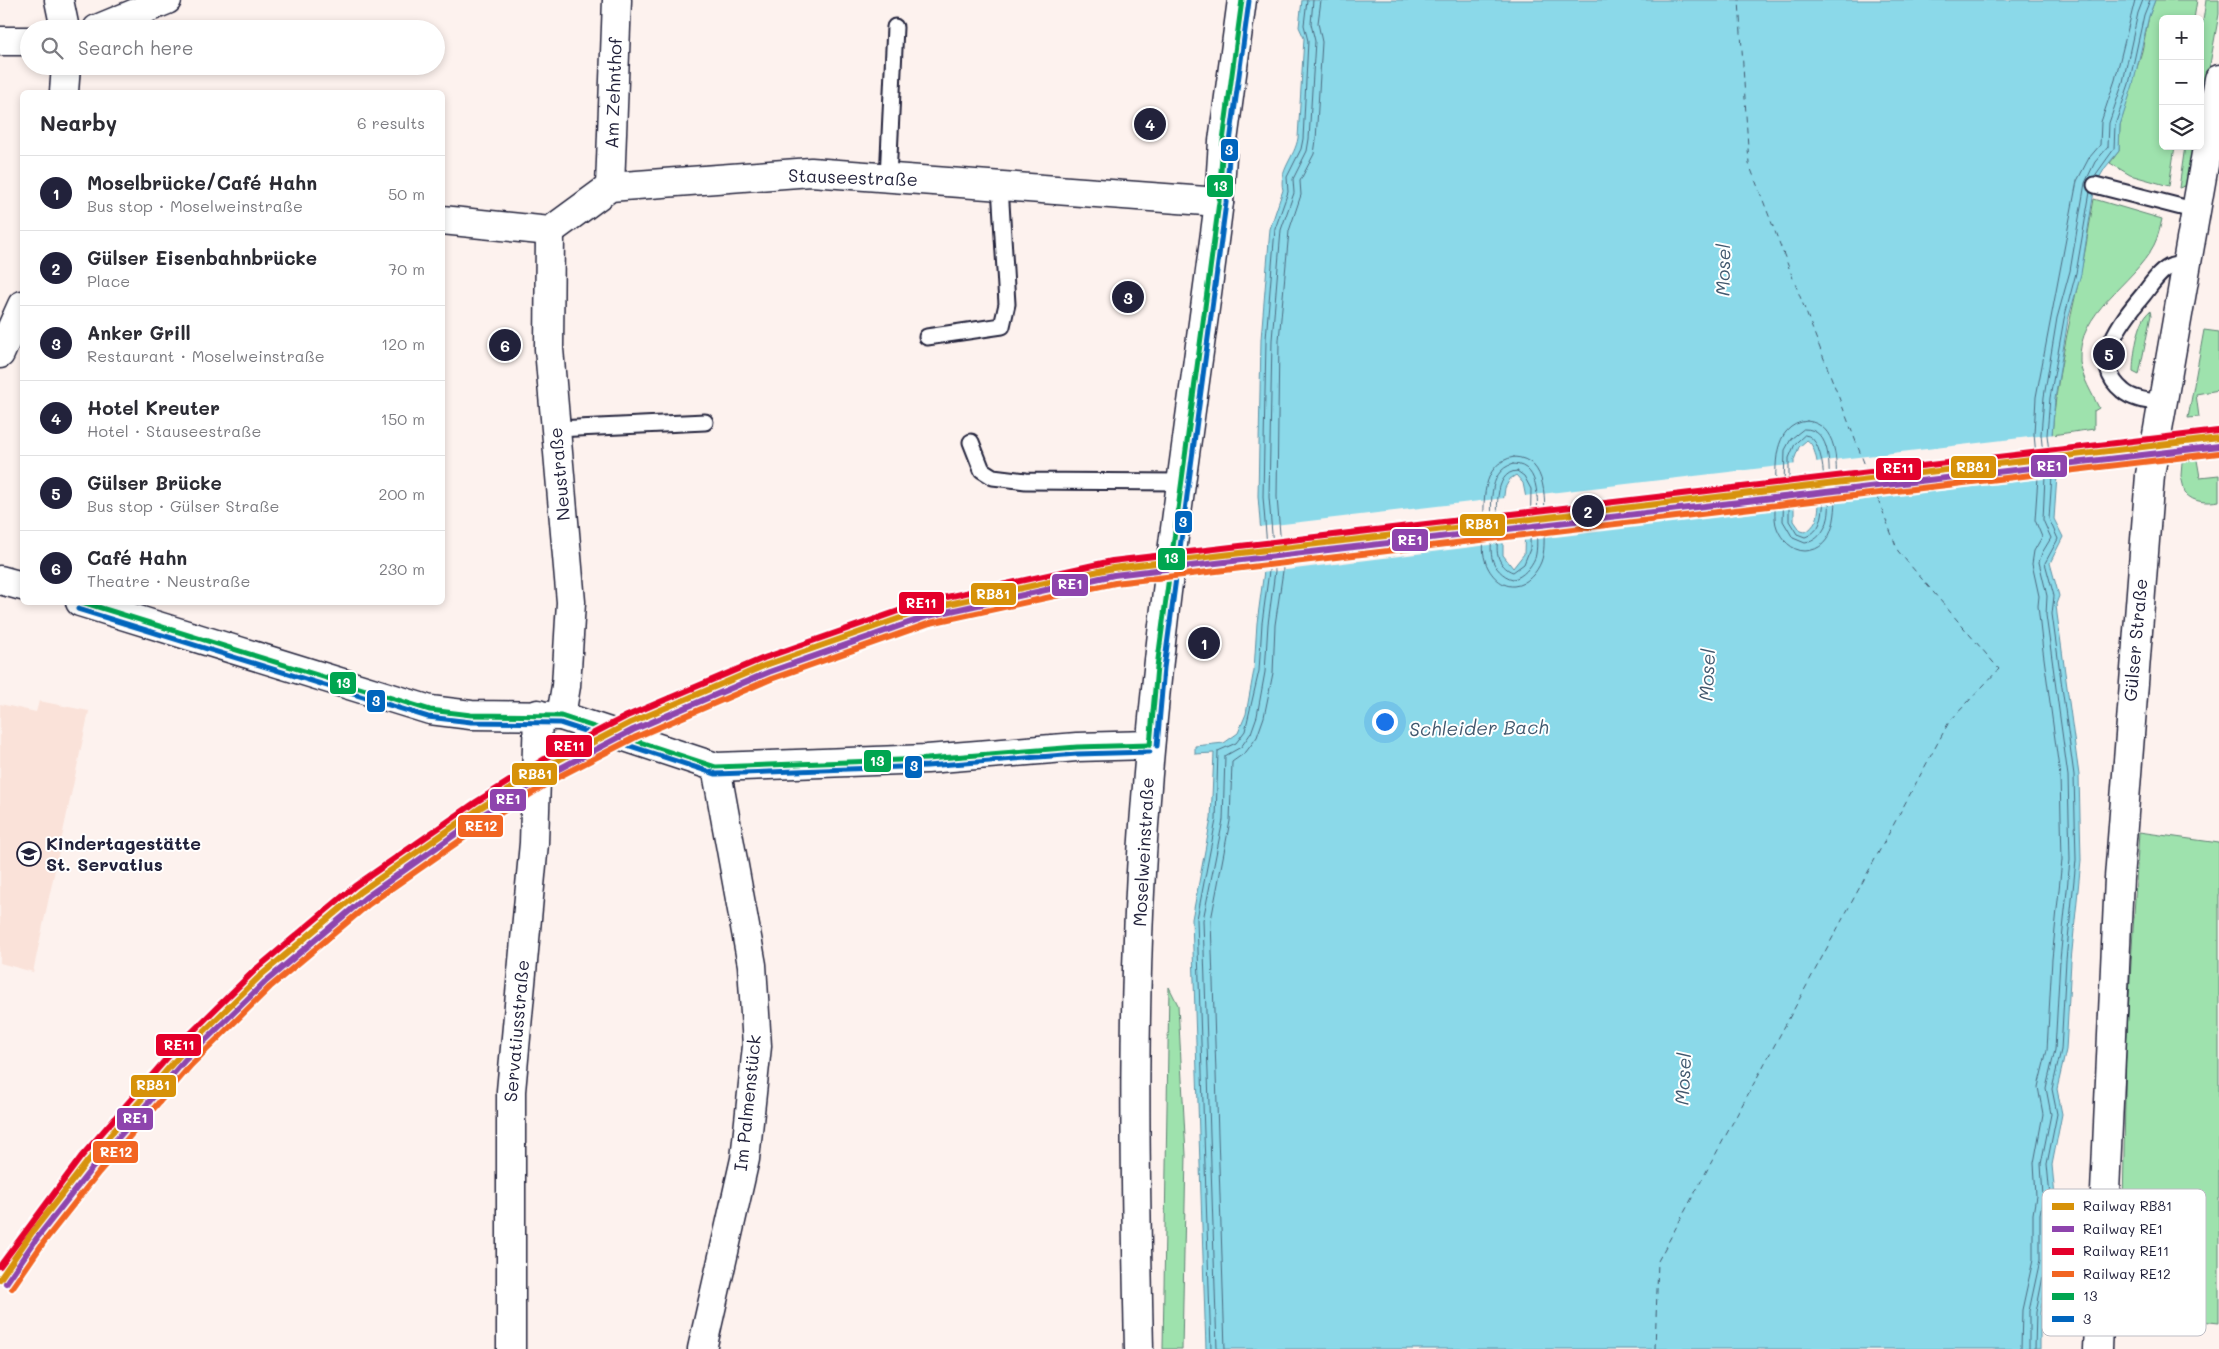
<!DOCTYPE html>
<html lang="en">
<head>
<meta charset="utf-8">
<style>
	:root { --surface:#fff; --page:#f2f2f3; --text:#2b2b33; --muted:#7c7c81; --line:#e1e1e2; --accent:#22223b }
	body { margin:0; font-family:Mali,sans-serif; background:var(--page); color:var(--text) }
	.controls { position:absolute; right:15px; top:15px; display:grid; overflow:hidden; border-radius:8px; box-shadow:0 2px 8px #0003 }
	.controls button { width:45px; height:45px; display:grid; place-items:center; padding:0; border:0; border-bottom:1px solid var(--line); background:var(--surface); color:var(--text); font:25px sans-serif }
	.you { position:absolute; left:1384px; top:721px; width:18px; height:18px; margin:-12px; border:4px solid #fff; border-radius:50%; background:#1a73e8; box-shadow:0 0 0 8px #1a73e833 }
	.badge { display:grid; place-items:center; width:32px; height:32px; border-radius:50%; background:var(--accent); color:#fff; font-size:16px; font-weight:700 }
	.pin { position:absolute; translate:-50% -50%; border:2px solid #fff; box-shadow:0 1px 5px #0006 }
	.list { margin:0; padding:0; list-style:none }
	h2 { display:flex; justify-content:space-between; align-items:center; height:65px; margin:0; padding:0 20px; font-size:21px }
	h2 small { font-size:16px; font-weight:400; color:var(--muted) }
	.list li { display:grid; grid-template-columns:32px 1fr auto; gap:15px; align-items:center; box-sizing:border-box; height:75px; padding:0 20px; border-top:1px solid var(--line) }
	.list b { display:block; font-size:19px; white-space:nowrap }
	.list p { margin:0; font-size:16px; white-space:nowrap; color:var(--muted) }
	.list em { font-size:16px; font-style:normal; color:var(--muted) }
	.icon { flex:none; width:28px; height:28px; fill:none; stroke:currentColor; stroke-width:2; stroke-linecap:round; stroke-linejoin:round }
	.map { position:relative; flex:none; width:2219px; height:1349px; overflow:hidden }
	.search { position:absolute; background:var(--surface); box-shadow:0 2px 8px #0003; left:20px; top:20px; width:425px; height:55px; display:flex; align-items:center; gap:12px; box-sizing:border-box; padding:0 18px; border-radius:28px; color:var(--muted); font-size:19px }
	.panel { position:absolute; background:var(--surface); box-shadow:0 2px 8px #0003; left:20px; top:90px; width:425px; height:515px; border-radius:8px }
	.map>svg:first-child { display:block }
	.built { fill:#fae2d9 }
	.green { fill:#9ee2ad; stroke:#608274 }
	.water { fill:#8bd9e9; stroke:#6190a3; fill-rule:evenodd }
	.pier { fill:#fdf2ee }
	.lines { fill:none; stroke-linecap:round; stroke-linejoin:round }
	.shore { stroke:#4c6b81; stroke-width:1 }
	.ferry { stroke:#42596f; stroke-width:1; stroke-dasharray:6 5; stroke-linecap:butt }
	.service-casing { stroke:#22223b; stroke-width:19 }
	.minor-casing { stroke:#22223b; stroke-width:31 }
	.tertiary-casing { stroke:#22223b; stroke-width:31 }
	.primary-casing { stroke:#22223b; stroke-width:31 }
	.service { stroke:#fff; stroke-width:15 }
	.minor { stroke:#fff; stroke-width:28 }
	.tertiary { stroke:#fff; stroke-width:28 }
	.primary { stroke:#fff; stroke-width:28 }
	.bus-1-casing { stroke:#fff; stroke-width:9 }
	.bus-2-casing { stroke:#fff; stroke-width:9 }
	.bus-1 { stroke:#00a651; stroke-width:5 }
	.bus-2 { stroke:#0065bd; stroke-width:5 }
	.rail-1-casing { stroke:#fff; stroke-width:10 }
	.rail-2-casing { stroke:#fff; stroke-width:10 }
	.rail-3-casing { stroke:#fff; stroke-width:10 }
	.rail-4-casing { stroke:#fff; stroke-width:10 }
	.rail-1 { stroke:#d79209; stroke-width:6 }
	.rail-2 { stroke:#8e44ad; stroke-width:6 }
	.rail-3 { stroke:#e4002b; stroke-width:6 }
	.rail-4 { stroke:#f26522; stroke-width:6 }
	.labels { text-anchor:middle; stroke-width:4; stroke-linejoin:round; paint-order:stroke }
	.street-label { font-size:18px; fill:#22223b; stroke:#fff }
	.poi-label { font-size:18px; font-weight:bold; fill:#22223b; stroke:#fff; text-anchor:start }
	.water-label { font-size:19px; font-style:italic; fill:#42596f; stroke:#fff }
	.key { fill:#fff; stroke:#bdbdc4; stroke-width:1 }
	.key-label { font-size:14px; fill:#22223b }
	.line-badge { stroke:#fff; stroke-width:2 }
	.badge-label { font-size:14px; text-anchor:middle; font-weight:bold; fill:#fff }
</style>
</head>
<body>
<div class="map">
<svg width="2219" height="1349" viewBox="0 0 2219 1349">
	<rect width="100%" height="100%" fill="#fdf2ee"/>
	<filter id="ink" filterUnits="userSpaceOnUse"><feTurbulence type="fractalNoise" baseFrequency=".02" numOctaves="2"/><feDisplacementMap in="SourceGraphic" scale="10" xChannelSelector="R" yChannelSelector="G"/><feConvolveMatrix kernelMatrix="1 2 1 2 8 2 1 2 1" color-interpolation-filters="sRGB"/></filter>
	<g filter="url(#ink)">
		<!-- built -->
		<polygon class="built" points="39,701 89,711 33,972 0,963 0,704 36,712"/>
		<!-- green -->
		<g class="green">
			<polygon points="2155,0 2197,0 2194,19 2163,19 2163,146 2175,146 2169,186 2130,175 2110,163 2119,151 2120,125 2142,51 2149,16"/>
			<polygon points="2206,0 2219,0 2219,14 2200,120 2200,42"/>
			<polygon points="2185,146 2195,146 2188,185 2179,188"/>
			<path d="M2094,199L2162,219C2160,228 2158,237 2154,245C2133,285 2077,311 2080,362C2082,378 2092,393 2099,408L2094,411V429L2052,435C2056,381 2068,328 2080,275C2086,250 2089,225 2094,199Z"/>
			<path d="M2150,311L2151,315L2139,375L2133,372C2133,357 2138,319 2150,311Z"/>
			<polygon points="2204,330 2219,332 2219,390 2196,394 2199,417 2188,418"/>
			<path d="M2197,460L2200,477L2219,475V501C2207,503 2194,503 2185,493L2181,476L2182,462Z"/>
			<polygon points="2139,832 2219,843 2219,1323 2117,1312 2123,1207 2126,1047"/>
			<polygon points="1169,987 1178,1005 1186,1155 1182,1349 1163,1349"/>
		</g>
		<!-- water -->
		<path class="water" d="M1302,0H2155L2149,16L2133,85L2120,125L2119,151L2105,168L2095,185L2081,274L2068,320L2055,399L2052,435L2057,476L2054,519L2063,537L2050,563L2059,596L2056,604L2057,614L2079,775L2081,860L2071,961L2066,1050L2057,1089L2062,1114L2052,1165L2055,1197L2052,1215L2051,1261L2040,1313V1349H1206L1192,919L1211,819L1214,753L1195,754V746L1224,743L1238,733L1246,714L1254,670L1257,623L1264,571L1258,496L1261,339L1270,229L1283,190C1278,171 1295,157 1298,138L1304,38L1299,27ZM1807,440C1821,447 1822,507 1816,521C1813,526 1810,530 1805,532L1801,531L1794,521V460L1799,447ZM1516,475L1523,483L1526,498L1524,554L1513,568L1503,555V503L1505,488L1510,479Z"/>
		<!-- pier -->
		<g class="pier">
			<polygon points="2055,434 2059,477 1815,506 1815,462"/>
			<polygon points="1797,464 1797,508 1522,541 1524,496"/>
			<polygon points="1505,498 1505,543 1261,573 1258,527"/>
		</g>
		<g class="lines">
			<!-- shore -->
			<g class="shore">
				<polyline points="2094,177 2114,149 2115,125 2129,84 2144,15 2150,0"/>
				<path d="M1807,421C1838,424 1837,463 1836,486C1836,508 1837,550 1805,551C1792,551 1781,539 1777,528C1773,518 1776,504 1776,494C1776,469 1771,425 1807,421Z"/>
				<path d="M1804,429C1833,428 1829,471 1829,489C1829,501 1831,516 1825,527C1821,535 1814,542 1805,543L1793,538L1783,521L1785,450L1791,439Z"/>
				<path d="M1805,435C1828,436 1827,511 1819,525C1816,531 1811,535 1805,537L1797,534L1789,521V458L1795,444Z"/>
				<path d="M1514,457C1549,458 1545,504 1544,528C1544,539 1545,552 1541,562C1537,572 1527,585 1514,586C1500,587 1488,572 1485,560C1482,551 1484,539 1484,530C1484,504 1480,463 1514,457Z"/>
				<path d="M1513,464C1543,464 1537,508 1537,526C1536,536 1538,548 1535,558C1531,567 1523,577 1513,579C1503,577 1494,567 1492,558C1490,549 1492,538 1492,530C1492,509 1486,471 1513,464Z"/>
				<path d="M1517,471L1524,476L1531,489L1530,549L1524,564L1513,572C1506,570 1500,563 1498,556C1496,549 1498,539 1498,532C1498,515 1492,472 1517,471Z"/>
				<polyline points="1211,1349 1197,919 1216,820 1218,751 1236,743 1245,731 1259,671 1262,623 1269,571 1263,497 1266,339 1275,229 1288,192 1287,177 1301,149 1303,139 1308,41 1304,25 1307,0"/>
				<polyline points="1217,1349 1203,920 1223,820 1225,756 1241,747 1251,733 1257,716 1265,672 1268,624 1275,571 1269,497 1272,340 1281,230 1294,193 1293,179 1307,151 1309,139 1315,41 1311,24 1313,0"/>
				<polyline points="1225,1349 1211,920 1230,821 1232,762 1246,752 1257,737 1264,717 1273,673 1275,625 1283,571 1277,497 1279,340 1289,231 1301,195 1300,181 1314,154 1316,140 1322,42 1318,23 1321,0"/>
				<polyline points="2021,1349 2022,1310 2033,1260 2033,1214 2036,1196 2034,1163 2043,1114 2038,1087 2047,1050 2052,959 2062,860 2060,776 2043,651 2038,606 2039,596 2032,564 2034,551 2042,537 2035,520 2038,477 2034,434 2036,397 2077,181 2089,158 2100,145 2101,122 2115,80 2135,0"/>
				<polyline points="2029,1349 2029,1311 2040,1260 2040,1214 2043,1197 2041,1164 2051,1114 2046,1088 2055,1050 2060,960 2070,860 2068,776 2046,615 2047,596 2039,562 2042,553 2051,538 2043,520 2045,476 2041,434 2044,397 2057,318 2070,271 2085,183 2095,162 2108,147 2109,123 2123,82 2138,13 2143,0"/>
				<polyline points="2035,1349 2036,1312 2046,1261 2047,1214 2050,1197 2047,1164 2057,1114 2052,1089 2061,1050 2066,960 2076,860 2074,775 2052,614 2054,596 2045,563 2058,539 2049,519 2052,476 2047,435 2050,398 2064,319 2076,273 2090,192"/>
			</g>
			<!-- ferry -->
			<polyline class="ferry" points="1655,1349 1658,1261 1949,722 1999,669 1898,551 1749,164 1739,0"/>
			<!-- service casing -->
			<g class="service-casing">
				<g id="service">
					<polyline points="888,178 895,27"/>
					<polyline points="2095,185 2197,211"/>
					<polyline points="927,337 1002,326 1007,304 1000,186"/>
					<path d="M2162,403C2150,401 2133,400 2123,391C2087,362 2123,319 2143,295C2151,285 2160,270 2172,266C2177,264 2183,265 2188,266"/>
					<polyline points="556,429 705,422"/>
					<polyline points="971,442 982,470 993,477 1026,481 1182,482"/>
				</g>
			</g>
			<!-- minor casing -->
			<g class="minor-casing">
				<g id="minor">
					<polyline points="59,0 65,29"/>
					<polyline points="97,29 167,0"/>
					<polyline points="0,41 29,41"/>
					<polyline points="64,92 66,66"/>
					<polyline points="610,187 617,0"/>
					<polyline points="442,220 550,231 610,187 811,172 1219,202"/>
					<polyline points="550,231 549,349 571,602 566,686 561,716"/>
					<polyline points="0,354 22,305"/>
					<polyline points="511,1349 511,1091 534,843 538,714"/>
					<polyline points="702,1349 745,1159 757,1046 752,965 716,767"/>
				</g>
			</g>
			<!-- tertiary casing -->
			<g class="tertiary-casing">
				<g id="tertiary">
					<polyline points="0,580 22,586"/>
					<polyline points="80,602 430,710 471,715 561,716 716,767 927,759 1077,747 1150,745"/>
				</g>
			</g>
			<!-- primary casing -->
			<g class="primary-casing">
				<g id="primary">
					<path d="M1139,1349C1135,1166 1131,982 1146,799C1161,599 1194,401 1219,202L1223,141L1242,0"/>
					<polyline points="2098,1349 2119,878 2150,475 2219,79"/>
				</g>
			</g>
			<!-- service -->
			<use href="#service" class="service"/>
			<!-- minor -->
			<use href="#minor" class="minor"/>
			<!-- tertiary -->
			<use href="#tertiary" class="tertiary"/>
			<!-- primary -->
			<use href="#primary" class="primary"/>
			<!-- bus-1 casing -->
			<g class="bus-1-casing">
				<g id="bus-1">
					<polyline points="82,602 430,710 471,715 561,716 716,767 927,759 1077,747 1150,745"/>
					<polyline points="1150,745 1157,667 1219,202 1223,141 1242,0"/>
				</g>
			</g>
			<!-- bus-2 casing -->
			<g class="bus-2-casing">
				<g id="bus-2">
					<polyline points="78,609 428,717 471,722 560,723 716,774 927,766 1077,754 1150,752"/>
					<polyline points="1157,746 1164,668 1226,203 1230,142 1249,1"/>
				</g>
			</g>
			<!-- bus-1 -->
			<use href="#bus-1" class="bus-1"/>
			<!-- bus-2 -->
			<use href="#bus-2" class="bus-2"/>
			<!-- rail-1 casing -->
			<g class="rail-1-casing">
				<polyline id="rail-1" points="0,1279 31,1234 87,1162 180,1055 260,976 360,892 480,808 549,765 630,723 766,665 926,609 1113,568 2219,438"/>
			</g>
			<!-- rail-2 casing -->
			<g class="rail-2-casing">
				<polyline id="rail-2" points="6,1283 37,1238 93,1167 185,1060 265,982 365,898 484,814 553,772 633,730 769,672 928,616 1114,575 2219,446"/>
			</g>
			<!-- rail-3 casing -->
			<g class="rail-3-casing">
				<polyline id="rail-3" points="0,1266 81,1157 174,1050 255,970 355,886 476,802 546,758 627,716 764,658 924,602 1112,561 2218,431"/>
			</g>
			<!-- rail-4 casing -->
			<g class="rail-4-casing">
				<polyline id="rail-4" points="12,1288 43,1243 99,1172 191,1065 270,987 369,904 488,821 556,778 636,737 771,679 930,623 1115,583 2219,453"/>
			</g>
			<!-- rail-1 -->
			<use href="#rail-1" class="rail-1"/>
			<!-- rail-2 -->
			<use href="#rail-2" class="rail-2"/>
			<!-- rail-3 -->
			<use href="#rail-3" class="rail-3"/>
			<!-- rail-4 -->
			<use href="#rail-4" class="rail-4"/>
		</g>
	</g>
	<!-- icons -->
	<defs>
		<g id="school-ring" transform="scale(1.25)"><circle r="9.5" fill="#fff" stroke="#22223b" stroke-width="1.5"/><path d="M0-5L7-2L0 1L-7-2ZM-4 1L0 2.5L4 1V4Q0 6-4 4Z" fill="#22223b"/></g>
	</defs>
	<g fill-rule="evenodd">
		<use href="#school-ring" x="29" y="854"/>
	</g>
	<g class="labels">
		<!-- street labels -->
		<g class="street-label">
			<text transform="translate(614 93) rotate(-88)" y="6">Am Zehnthof</text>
			<text transform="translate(853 178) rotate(2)" y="6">Stauseestraße</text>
			<text transform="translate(560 474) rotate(-95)" y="6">Neustraße</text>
			<text transform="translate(2136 640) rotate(-85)" y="6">Gülser Straße</text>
			<text transform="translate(1144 852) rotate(-87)" y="6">Moselweinstraße</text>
			<text transform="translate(517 1031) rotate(-85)" y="6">Servatiusstraße</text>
			<text transform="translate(748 1103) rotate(-84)" y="6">Im Palmenstück</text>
		</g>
		<!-- poi labels -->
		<g class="poi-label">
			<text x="46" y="850">Kindertagestätte<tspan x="46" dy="21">St. Servatius</tspan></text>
		</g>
		<!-- water labels -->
		<g class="water-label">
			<text transform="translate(1723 270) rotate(-89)" y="7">Mosel</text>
			<text transform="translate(1707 675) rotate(-87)" y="7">Mosel</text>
			<text transform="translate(1479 728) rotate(-1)" y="7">Schleider Bach</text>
			<text transform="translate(1683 1079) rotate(-87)" y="7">Mosel</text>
		</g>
	</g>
	<!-- legend -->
	<rect x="2042" y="1189" width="164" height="147" rx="8" class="key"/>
	<rect x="2052" y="1203" width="22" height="7" fill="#d79209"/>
	<rect x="2052" y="1226" width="22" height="6" fill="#8e44ad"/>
	<rect x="2052" y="1248" width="22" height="7" fill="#e4002b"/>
	<rect x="2052" y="1271" width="22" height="6" fill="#f26522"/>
	<rect x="2052" y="1293" width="22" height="7" fill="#00a651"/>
	<rect x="2052" y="1316" width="22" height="6" fill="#0065bd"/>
	<g class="key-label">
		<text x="2083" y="1211">Railway RB81</text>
		<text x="2083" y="1234">Railway RE1</text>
		<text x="2083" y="1256">Railway RE11</text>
		<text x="2083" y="1279">Railway RE12</text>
		<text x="2083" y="1301">13</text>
		<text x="2083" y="1324">3</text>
	</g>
	<g class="line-badge">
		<rect x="1220" y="138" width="19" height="24" rx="5" fill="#0065bd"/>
		<rect x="1206" y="174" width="28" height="24" rx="5" fill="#00a651"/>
		<rect x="2030" y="454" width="38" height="24" rx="5" fill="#8e44ad"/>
		<rect x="1950" y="455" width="47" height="24" rx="5" fill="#d79209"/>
		<rect x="1875" y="457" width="47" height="24" rx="5" fill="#e4002b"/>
		<rect x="1174" y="510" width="19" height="24" rx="5" fill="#0065bd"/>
		<rect x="1459" y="513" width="47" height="24" rx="5" fill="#d79209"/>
		<rect x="1391" y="528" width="38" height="24" rx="5" fill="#8e44ad"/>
		<rect x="1157" y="547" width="29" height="24" rx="5" fill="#00a651"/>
		<rect x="1051" y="573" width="38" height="24" rx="5" fill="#8e44ad"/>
		<rect x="970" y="582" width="47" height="24" rx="5" fill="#d79209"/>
		<rect x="898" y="591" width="47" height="24" rx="5" fill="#e4002b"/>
		<rect x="329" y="671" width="28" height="24" rx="5" fill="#00a651"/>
		<rect x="366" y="689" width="20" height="24" rx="5" fill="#0065bd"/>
		<rect x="545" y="734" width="48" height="24" rx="5" fill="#e4002b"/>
		<rect x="863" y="749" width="29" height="24" rx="5" fill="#00a651"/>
		<rect x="904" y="755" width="19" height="24" rx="5" fill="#0065bd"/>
		<rect x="511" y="762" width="47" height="24" rx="5" fill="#d79209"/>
		<rect x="489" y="788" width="38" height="24" rx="5" fill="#8e44ad"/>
		<rect x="457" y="814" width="47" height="24" rx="5" fill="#f26522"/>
		<rect x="155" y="1033" width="47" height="24" rx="5" fill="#e4002b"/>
		<rect x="130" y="1074" width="47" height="24" rx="5" fill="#d79209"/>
		<rect x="116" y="1107" width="38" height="24" rx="5" fill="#8e44ad"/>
		<rect x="92" y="1140" width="47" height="24" rx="5" fill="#f26522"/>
	</g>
	<g class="badge-label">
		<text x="1229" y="155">3</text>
		<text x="1220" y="191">13</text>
		<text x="2049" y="471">RE1</text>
		<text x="1973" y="472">RB81</text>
		<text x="1898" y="473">RE11</text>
		<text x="1183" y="527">3</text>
		<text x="1482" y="529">RB81</text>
		<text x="1410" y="545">RE1</text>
		<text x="1171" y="563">13</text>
		<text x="1070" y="589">RE1</text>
		<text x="993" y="599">RB81</text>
		<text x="921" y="608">RE11</text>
		<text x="343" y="688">13</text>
		<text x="376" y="706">3</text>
		<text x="569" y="751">RE11</text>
		<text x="877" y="766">13</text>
		<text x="914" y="771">3</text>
		<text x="535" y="779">RB81</text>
		<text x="508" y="804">RE1</text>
		<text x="481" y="831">RE12</text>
		<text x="179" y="1050">RE11</text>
		<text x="153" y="1090">RB81</text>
		<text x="135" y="1123">RE1</text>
		<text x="116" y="1157">RE12</text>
	</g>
</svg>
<div class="controls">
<button>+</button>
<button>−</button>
<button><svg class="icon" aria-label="layers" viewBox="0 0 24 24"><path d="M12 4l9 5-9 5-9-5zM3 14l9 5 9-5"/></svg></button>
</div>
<div class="you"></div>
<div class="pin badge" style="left:1204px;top:643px">1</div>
<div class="pin badge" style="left:1588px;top:511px">2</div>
<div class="pin badge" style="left:1128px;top:297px">3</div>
<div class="pin badge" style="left:1150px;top:124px">4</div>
<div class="pin badge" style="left:2109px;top:354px">5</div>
<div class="pin badge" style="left:505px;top:345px">6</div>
<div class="search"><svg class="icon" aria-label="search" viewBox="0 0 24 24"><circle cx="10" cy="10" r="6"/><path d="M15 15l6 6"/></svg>Search here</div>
<section class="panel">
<h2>Nearby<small>6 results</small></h2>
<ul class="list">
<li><span class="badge">1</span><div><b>Moselbrücke/Café Hahn</b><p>Bus stop · Moselweinstraße</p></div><em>50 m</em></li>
<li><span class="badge">2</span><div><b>Gülser Eisenbahnbrücke</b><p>Place</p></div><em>70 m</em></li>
<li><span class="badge">3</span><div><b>Anker Grill</b><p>Restaurant · Moselweinstraße</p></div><em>120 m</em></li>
<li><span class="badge">4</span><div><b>Hotel Kreuter</b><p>Hotel · Stauseestraße</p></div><em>150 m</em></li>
<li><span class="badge">5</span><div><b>Gülser Brücke</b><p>Bus stop · Gülser Straße</p></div><em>200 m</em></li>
<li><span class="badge">6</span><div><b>Café Hahn</b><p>Theatre · Neustraße</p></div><em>230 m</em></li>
</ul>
</section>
</div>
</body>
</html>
